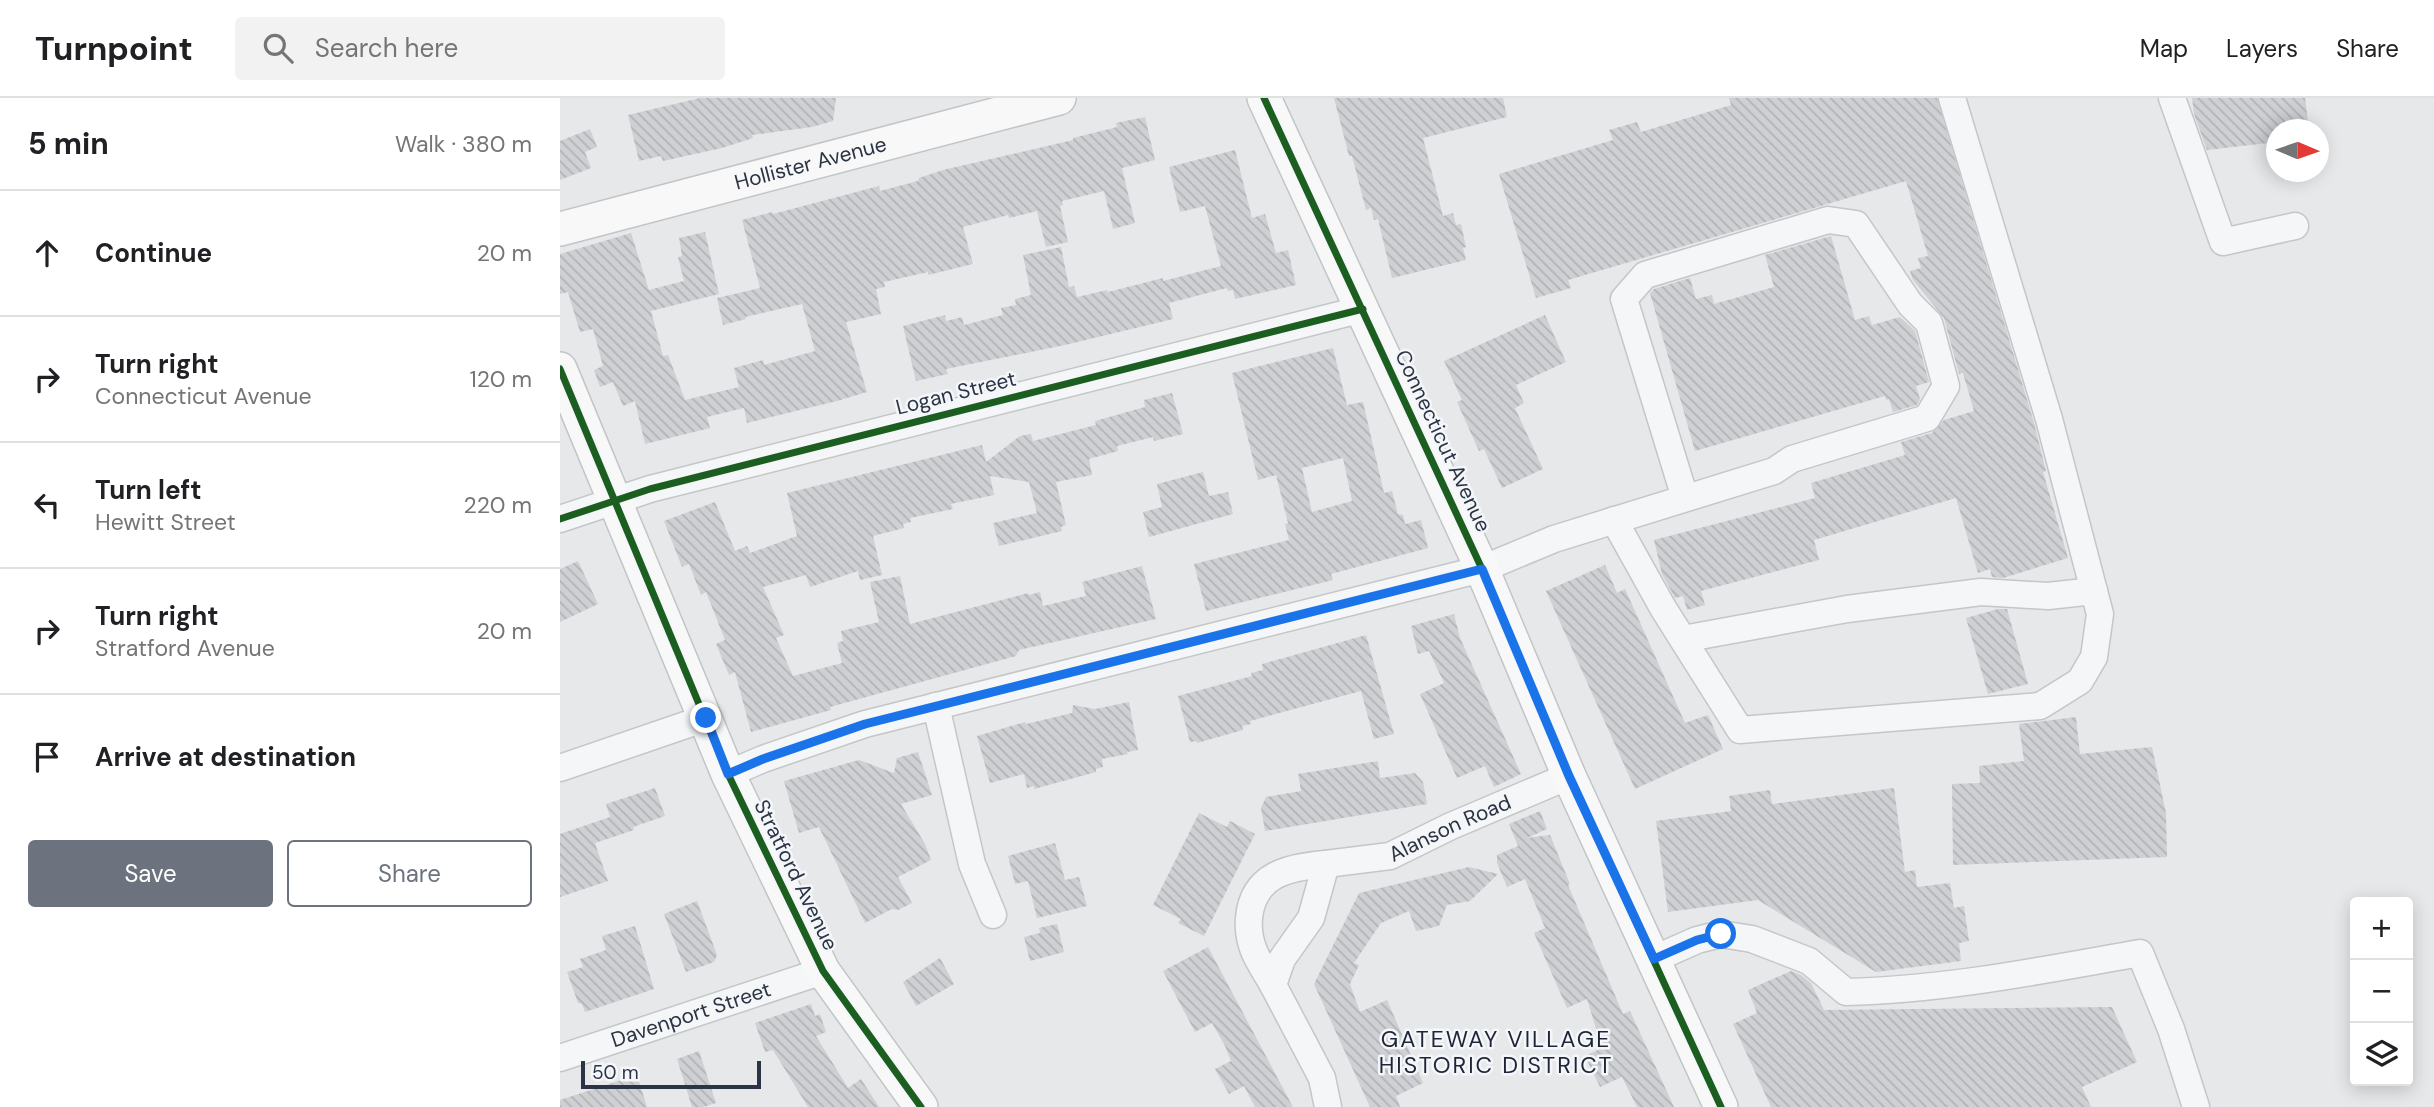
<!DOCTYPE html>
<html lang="en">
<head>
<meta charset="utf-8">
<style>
	:root { --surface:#fff; --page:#f2f2f2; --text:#202124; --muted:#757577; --line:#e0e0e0; --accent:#6c737f }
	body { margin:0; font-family:"DM Sans",sans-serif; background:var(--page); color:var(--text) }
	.controls { position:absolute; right:21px; bottom:21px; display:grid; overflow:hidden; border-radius:7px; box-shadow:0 4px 18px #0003 }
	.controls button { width:63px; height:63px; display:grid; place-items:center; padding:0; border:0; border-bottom:2px solid var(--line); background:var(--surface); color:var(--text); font:35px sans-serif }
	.compass { position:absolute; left:1706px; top:21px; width:63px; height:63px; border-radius:50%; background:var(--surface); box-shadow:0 4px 18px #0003; rotate:92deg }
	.scale { position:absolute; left:21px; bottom:18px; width:180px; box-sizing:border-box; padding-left:7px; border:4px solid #2b3445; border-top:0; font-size:19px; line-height:24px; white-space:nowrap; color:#2b3445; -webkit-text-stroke:5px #f4f6f9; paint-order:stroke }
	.stop { position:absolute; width:21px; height:21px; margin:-16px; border:5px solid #1a73e8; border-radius:50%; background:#fff }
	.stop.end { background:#1a73e8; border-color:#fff; box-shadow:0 2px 7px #0008 }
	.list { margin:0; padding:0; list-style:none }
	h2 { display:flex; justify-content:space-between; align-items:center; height:91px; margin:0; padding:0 28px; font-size:30px }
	h2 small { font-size:23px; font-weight:400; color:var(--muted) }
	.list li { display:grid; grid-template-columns:46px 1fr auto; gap:21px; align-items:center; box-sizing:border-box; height:126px; padding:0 28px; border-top:2px solid var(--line) }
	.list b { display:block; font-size:26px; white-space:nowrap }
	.list p { margin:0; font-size:23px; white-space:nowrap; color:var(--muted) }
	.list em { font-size:23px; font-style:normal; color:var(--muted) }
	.actions { display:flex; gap:14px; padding:21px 28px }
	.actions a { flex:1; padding:16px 0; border:2px solid var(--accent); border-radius:7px; text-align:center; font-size:24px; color:var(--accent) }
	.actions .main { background:var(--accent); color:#fff }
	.icon { flex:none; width:38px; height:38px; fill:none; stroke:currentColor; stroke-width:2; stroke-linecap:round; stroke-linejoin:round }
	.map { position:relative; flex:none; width:1874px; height:1009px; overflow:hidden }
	header { display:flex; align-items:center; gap:42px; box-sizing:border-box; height:98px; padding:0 35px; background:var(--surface); border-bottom:2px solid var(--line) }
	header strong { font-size:33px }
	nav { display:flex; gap:38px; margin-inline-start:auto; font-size:24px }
	.search { width:490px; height:63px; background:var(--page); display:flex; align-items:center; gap:18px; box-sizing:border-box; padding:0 24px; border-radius:7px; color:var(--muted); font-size:26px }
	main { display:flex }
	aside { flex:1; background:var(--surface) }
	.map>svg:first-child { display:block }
	.building { fill:url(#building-back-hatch); fill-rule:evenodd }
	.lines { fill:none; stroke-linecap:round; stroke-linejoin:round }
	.minor-casing { stroke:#c4c6c8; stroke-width:29 }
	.major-casing { stroke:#c2c5c8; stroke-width:36 }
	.minor { stroke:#f5f6f7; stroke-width:26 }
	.major { stroke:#f8f8f8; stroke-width:33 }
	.cycleway-casing { stroke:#f4f6f9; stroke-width:11 }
	.cycleway { stroke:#1b5e20; stroke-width:7 }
	.route { stroke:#1a73e8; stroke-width:9 }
	.labels { text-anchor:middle; stroke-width:5; stroke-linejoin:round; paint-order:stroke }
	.street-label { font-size:21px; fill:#2b3445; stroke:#f4f6f9 }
	.neighbourhood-label { font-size:23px; letter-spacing:2px; fill:#1d2536; stroke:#f4f6f9 }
</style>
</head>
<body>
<header>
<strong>Turnpoint</strong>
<div class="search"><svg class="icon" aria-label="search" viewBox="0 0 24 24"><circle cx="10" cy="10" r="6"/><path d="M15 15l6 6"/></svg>Search here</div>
<nav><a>Map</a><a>Layers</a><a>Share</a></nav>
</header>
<main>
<aside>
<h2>5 min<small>Walk · 380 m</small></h2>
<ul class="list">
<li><svg class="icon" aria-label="ahead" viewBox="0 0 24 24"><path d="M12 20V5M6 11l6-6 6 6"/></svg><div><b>Continue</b></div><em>20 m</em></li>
<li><svg class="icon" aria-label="right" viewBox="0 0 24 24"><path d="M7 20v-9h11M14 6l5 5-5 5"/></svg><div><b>Turn right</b><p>Connecticut Avenue</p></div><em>120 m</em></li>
<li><svg class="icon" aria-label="left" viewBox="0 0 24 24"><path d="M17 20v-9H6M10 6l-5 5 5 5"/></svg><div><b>Turn left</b><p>Hewitt Street</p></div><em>220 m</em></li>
<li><svg class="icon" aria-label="right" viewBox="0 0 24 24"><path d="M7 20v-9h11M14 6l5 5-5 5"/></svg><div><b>Turn right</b><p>Stratford Avenue</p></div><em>20 m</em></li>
<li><svg class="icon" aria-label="arrive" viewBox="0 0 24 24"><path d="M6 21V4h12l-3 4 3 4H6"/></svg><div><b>Arrive at destination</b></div></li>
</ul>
<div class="actions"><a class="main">Save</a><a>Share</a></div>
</aside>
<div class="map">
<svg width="1874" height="1009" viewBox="0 0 1874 1009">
	<defs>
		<pattern id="building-back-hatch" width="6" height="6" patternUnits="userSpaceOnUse" patternTransform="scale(1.75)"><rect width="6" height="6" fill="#ced0d3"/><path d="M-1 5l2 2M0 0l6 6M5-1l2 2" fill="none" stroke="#b1b3b6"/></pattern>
	</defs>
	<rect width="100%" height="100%" fill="#e6e8ea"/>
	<!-- building -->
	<g class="building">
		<polygon points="140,0 276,0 273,23 252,29 192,37 193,40 162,50 103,63 101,58 79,63 68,17"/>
		<polygon points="774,0 943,0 947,19 863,40 883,118 893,115 896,127 901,126 906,149 903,150 906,162 832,180 818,121 814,122 811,110 806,112 792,58 789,58"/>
		<polygon points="1169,0 1377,0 1474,325 1486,373 1483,374 1508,460 1443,480 1432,479 1430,471 1418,475 1396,400 1254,442 1259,462 1141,493 1145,507 1127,512 1123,498 1115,500 1102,476 1094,442 1255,400 1251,385 1345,357 1341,344 1372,335 1384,322 1414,313 1403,275 1399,276 1384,220 1353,182 1350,173 1361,170 1358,160 1368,158 1346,83 1008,182 1011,190 976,200 939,76 1053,42 1049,32 1077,24 1081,34 1171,7"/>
		<polygon points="1632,0 1745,0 1749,32 1717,32 1717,44 1647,52 1634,16"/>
		<polygon points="585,19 595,62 562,70 575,125 553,131 544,93 502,103 503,107 500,108 508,144 486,149 477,113 449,120 448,117 403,129 413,166 368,177 368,174 324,184 325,189 316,191 321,216 286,224 307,294 277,303 187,325 184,310 147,319 150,330 85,346 75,303 63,308 53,284 40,289 34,272 43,268 33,231 20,234 8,194 0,196 0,156 71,135 89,192 124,183 118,159 122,158 119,140 145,134 159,196 91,213 103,258 108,257 125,302 179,289 174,270 203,262 204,267 255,253 242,206 185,219 186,221 163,227 157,200 200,190 182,122 212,114 213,116 319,88 320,93 358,83 359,80 383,72 513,42 513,40 557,29 556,25"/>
		<polygon points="30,31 37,49 25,54 31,70 0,82 0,43"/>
		<polygon points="675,52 692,120 705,116 716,155 728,152 736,187 675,201 673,192 668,193 667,190 609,205 613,221 505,247 386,271 388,276 356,283 343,228 385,217 386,223 402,219 404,227 443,217 441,210 456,207 455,201 471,197 463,157 501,149 509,189 514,188 517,199 547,192 548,194 603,180 603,183 661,168 645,108 620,114 609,69"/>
		<polygon points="1271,138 1295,222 1309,218 1312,227 1340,219 1355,233 1369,284 1356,288 1360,301 1357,307 1333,314 1329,301 1326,302 1325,298 1135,353 1090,195 1094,191 1130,180 1136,201 1152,197 1154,206 1214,189 1205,157"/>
		<polygon points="985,217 1006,264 956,287 964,305 955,310 983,371 942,390 924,351 919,353 897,304 902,302 884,263"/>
		<path d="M773,250L787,307L803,304L824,395L832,393L838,416L843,417L845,426L861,422L868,450L771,476L773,482L646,513L634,466L729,442L725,426L728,425L716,377L698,382L672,275ZM783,360L792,403L752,414L742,370Z"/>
		<polygon points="612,295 623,336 594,343 593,339 557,348 558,353 529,361 532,377 496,384 506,427 501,429 502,433 439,448 433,425 477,415 469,384 430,378 434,397 391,406 393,411 350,420 351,424 343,426 344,430 313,438 322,477 300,482 298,473 250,489 246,477 203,489 224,537 216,540 233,578 282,565 277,545 283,543 281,533 319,524 310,484 340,478 350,526 468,495 469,497 480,494 483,508 526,498 522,484 582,468 596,521 459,552 456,558 270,609 271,612 191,634 175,574 169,577 156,546 165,542 146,494 141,497 129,466 122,469 104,423 155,404 175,453 187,448 190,455 237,438 227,395 422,347 426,364 460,338 471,336 473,343 536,327 535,323 585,309 584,302"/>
		<polygon points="643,374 649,398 668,394 673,416 589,439 583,414 602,409 597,386"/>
		<polygon points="18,463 38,506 0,524 0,471"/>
		<polygon points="1045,467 1057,495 1065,491 1125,625 1148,617 1163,651 1075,691 986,493"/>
		<polygon points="1438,511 1447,511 1468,586 1428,596 1406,520"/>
		<polygon points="894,516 900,540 961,676 934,689 925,668 897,680 860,596 884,585 869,553 858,556 851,528"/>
		<polygon points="806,537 834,636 814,641 801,593 690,623 691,626 682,628 683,632 637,645 636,643 630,644 618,598 692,578 691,575 703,572 702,566"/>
		<polygon points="569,604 578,652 567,654 568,656 542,661 543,669 536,671 536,674 474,691 474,688 467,690 464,676 430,685 417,638 465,624 466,626 512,615 513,607 535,611"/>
		<polygon points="1516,619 1520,656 1592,649 1606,715 1607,759 1393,767 1392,686 1420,685 1419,668 1464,663 1459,626"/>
		<polygon points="358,654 372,697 341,706 365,746 371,762 338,779 352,805 338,812 332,811 305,825 259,729 239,735 224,683 299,662 334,675 337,660"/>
		<polygon points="818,663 820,680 855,675 863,684 867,706 705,733 701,710 706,699 741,693 738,676"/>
		<polygon points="95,690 105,718 73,729 74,732 35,745 48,783 0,799 0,736 50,719 46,706"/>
		<polygon points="1334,690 1345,774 1355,772 1357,789 1390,785 1394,810 1404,808 1409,843 1399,845 1401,863 1316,874 1198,802 1108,814 1096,723 1171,713 1169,698 1210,692 1212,706"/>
		<polygon points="980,713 987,731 967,740 990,737 1010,786 1008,787 1063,916 1070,913 1114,1009 1077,1009 1062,979 1040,989 1025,958 1042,950 1027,901 1007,910 974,835 985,830 965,781 947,789 937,765 937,757 958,748 949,726"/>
		<polygon points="639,715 667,729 670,723 695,736 644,838 618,825 621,821 593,807"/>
		<polygon points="495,745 505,782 519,779 527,808 477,820 468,783 455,786 448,758"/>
		<polygon points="909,769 938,776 910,803 887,807 879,828 856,833 849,813 821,825 794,865 799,867 790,886 800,914 827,902 863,985 836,998 840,1009 810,1009 754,886 799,795"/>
		<polygon points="137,803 157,857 154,864 126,874 104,816"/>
		<polygon points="497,826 504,854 470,863 464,839 480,835 479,830"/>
		<polygon points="75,828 94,891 25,914 22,906 18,905 7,874 23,869 20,861 46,852 42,838"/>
		<polygon points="648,849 733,1009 695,1009 684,988 669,996 655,971 671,963 665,948 652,925 635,934 603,873"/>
		<polygon points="380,860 394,886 356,908 343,884"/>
		<polygon points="1231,873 1241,877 1251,885 1264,912 1552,909 1577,964 1522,989 1531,1009 1211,1009 1173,926 1197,915 1188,892"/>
		<polygon points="251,906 255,918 260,916 266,934 256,938 288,990 301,981 319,1009 248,1009 213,952 205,954 195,925"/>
		<polygon points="139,953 156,1005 143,1009 132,1009 117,961"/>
		<polygon points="77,977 87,1009 0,1009 0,1002"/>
	</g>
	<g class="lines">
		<!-- minor casing -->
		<g class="minor-casing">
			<g id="minor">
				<polyline points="1612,0 1663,144 1735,128"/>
				<polyline points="0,421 90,391 803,211"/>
				<polyline points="1054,422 1103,510 1180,632 1480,608 1520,583 1534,559 1540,516 1489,321 1392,0"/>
				<polyline points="1123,541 1287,511 1421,494 1488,498 1534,493"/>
				<polyline points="376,608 412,766 433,817"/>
				<polyline points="0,670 146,620"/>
				<polyline points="168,676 203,661 305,626 922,471 994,441 1214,373 1232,361 1367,320 1386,288 1369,225 1350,206 1296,126 1268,122 1085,177 1064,201 1125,400"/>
				<path d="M1094,861L1137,842L1161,836L1192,841L1249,863L1286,894C1385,892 1483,872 1580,855L1611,931L1636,1009"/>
				<path d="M713,887C707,876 699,865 694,853C690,843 688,831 689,820C693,776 729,769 766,766"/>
				<path id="s1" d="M0,960L263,873"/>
				<path id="s2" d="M768,1009L762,980L713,887L722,861L751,820L766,766L830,758L891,728L1009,678"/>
			</g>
		</g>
		<!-- major casing -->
		<g class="major-casing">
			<g id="major">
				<polyline points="704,0 922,471 1009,678 1161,1009"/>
				<path id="s3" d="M0,131L499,0"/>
				<polyline points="0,271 168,676 263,873 361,1009"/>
			</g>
		</g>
		<!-- minor -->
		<use href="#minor" class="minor"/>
		<!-- major -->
		<use href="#major" class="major"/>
		<!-- cycleway casing -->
		<g class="cycleway-casing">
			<g id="cycleway">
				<polyline points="704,0 922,471 1009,678 1161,1009"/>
				<polyline points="0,271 168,676 263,873 361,1009"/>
				<polyline points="0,421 90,391 803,211"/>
			</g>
		</g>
		<!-- cycleway -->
		<use href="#cycleway" class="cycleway"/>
	</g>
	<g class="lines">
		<!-- route -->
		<polyline class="route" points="146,620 168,676 203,661 305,626 922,471 1009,678 1094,861 1137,842 1161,836"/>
	</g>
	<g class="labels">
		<!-- street labels -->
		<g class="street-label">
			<text dy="7" stroke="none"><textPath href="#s3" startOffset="259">Hollister Avenue</textPath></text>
			<text transform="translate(396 295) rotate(-14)" y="7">Logan Street</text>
			<text transform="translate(883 343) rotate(65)" y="7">Connecticut Avenue</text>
			<text dy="7" stroke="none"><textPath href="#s2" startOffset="399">Alanson Road</textPath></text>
			<text transform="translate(236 777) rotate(64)" y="7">Stratford Avenue</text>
			<text dy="7" stroke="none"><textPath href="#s1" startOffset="138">Davenport Street</textPath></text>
		</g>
		<!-- neighbourhood labels -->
		<g class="neighbourhood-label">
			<text x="936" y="949">GATEWAY VILLAGE<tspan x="936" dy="26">HISTORIC DISTRICT</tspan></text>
		</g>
	</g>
</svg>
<div class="controls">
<button>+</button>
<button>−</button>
<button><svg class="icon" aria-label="layers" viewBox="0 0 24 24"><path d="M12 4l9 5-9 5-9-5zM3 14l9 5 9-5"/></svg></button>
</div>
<svg class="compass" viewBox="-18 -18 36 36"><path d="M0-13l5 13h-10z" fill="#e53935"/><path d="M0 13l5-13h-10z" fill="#757577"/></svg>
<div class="scale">50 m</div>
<div class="stop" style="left:1161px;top:836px"></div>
<div class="stop end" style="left:146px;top:620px"></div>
</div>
</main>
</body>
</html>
